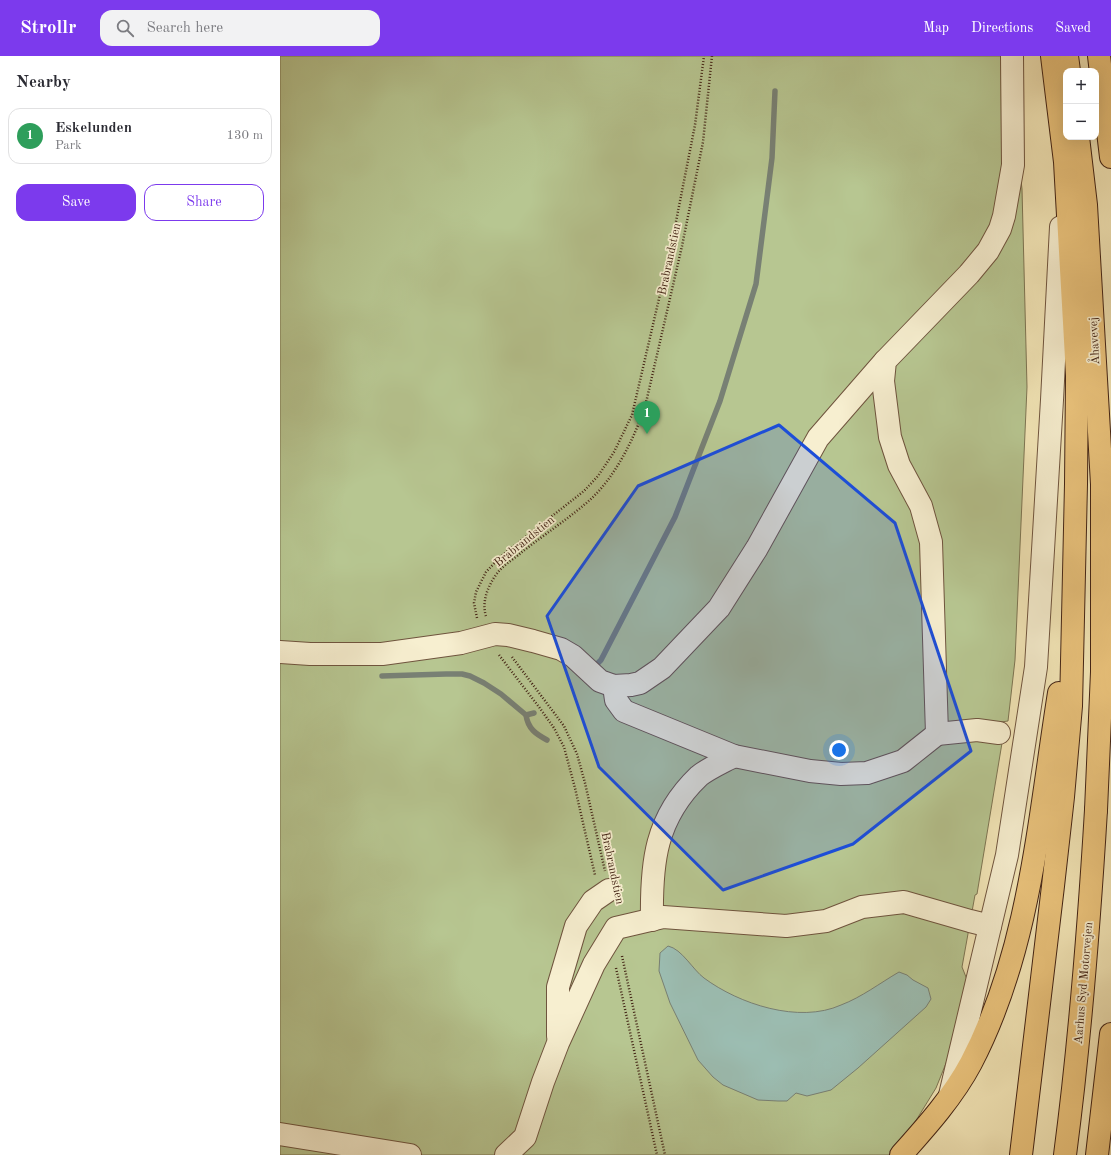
<!DOCTYPE html>
<html lang="en">
<head>
<meta charset="utf-8">
<style>
	:root { --surface:#fff; --page:#f2f2f3; --text:#2b2b33; --muted:#7c7c81; --line:#e1e1e2; --accent:#7c3aed }
	body { margin:0; font-family:"Old Standard TT",serif; background:var(--page); color:var(--text) }
	.controls { position:absolute; right:12px; top:12px; display:grid; overflow:hidden; border-radius:8px; box-shadow:0 4px 16px #0002 }
	.controls button { width:36px; height:36px; display:grid; place-items:center; padding:0; border:0; border-bottom:1px solid var(--line); background:var(--surface); color:var(--text); font:20px sans-serif }
	.you { position:absolute; left:559px; top:694px; width:14px; height:14px; margin:-10px; border:3px solid #fff; border-radius:50%; background:#1a73e8; box-shadow:0 0 0 6px #1a73e833 }
	.badge { display:grid; place-items:center; width:26px; height:26px; border-radius:50%; background:var(--accent); color:#fff; font-size:13px; font-weight:700 }
	.pin { position:absolute; translate:-50% -33px; filter:drop-shadow(0 1px 2px #0008) }
	.pin::after { content:''; position:absolute; top:21px; width:14px; height:12px; background:inherit; clip-path:polygon(0 0,100% 0,50% 100%) }
	.list { margin:0; padding:0; list-style:none }
	h2 { display:flex; justify-content:space-between; align-items:center; height:52px; margin:0; padding:0 16px; font-size:17px }
	h2 small { font-size:13px; font-weight:400; color:var(--muted) }
	.list li { display:grid; grid-template-columns:26px 1fr auto; gap:12px; align-items:center; box-sizing:border-box; height:56px; margin:0 8px 8px; padding:0 8px; border:1px solid var(--line); border-radius:12px }
	.list b { display:block; font-size:15px; white-space:nowrap }
	.list p { margin:0; font-size:13px; white-space:nowrap; color:var(--muted) }
	.list em { font-size:13px; font-style:normal; color:var(--muted) }
	.actions { display:flex; gap:8px; padding:12px 16px }
	.actions a { flex:1; padding:9px 0; border:1px solid var(--accent); border-radius:12px; text-align:center; font-size:14px; color:var(--accent) }
	.actions .main { background:var(--accent); color:#fff }
	.icon { flex:none; width:22px; height:22px; fill:none; stroke:currentColor; stroke-width:2; stroke-linecap:round; stroke-linejoin:round }
	.map { position:relative; flex:none; width:831px; height:1099px; overflow:hidden }
	header { display:flex; align-items:center; gap:24px; box-sizing:border-box; height:56px; padding:0 20px; background:var(--accent); color:#fff }
	header strong { font-size:19px }
	nav { display:flex; gap:22px; margin-inline-start:auto; font-size:14px }
	.search { width:280px; height:36px; background:var(--page); display:flex; align-items:center; gap:10px; box-sizing:border-box; padding:0 14px; border-radius:12px; color:var(--muted); font-size:15px }
	main { display:flex }
	aside { flex:1; background:var(--surface) }
	.map>svg:first-child { display:block }
	.green { fill:#b7c691; stroke:#7d7553 }
	.water { fill:#9cbeb3; stroke:#788074 }
	.lines { fill:none; stroke-linecap:round; stroke-linejoin:round }
	.stream { stroke:#788074; stroke-width:5.5 }
	.minor-casing { stroke:#6f543e; stroke-width:24 }
	.major-casing { stroke:#432415; stroke-width:24 }
	.highway-casing { stroke:#432415; stroke-width:24 }
	.path { stroke:#432415; stroke-width:2.5; stroke-dasharray:1 2; stroke-linecap:butt }
	.minor { stroke:#f7efd0; stroke-width:22 }
	.major { stroke:#eac37c; stroke-width:22 }
	.highway { stroke:#eac37c; stroke-width:22 }
	.marked { fill:#1d4ed8; fill-opacity:0.2; stroke:#1d4ed8; stroke-width:3; stroke-linejoin:round }
	.labels { text-anchor:middle; stroke-width:3.5; stroke-linejoin:round; paint-order:stroke }
	.street-label { font-size:12px; fill:#432415; stroke:#f7efd0 }
</style>
</head>
<body>
<header>
<strong>Strollr</strong>
<div class="search"><svg class="icon" aria-label="search" viewBox="0 0 24 24"><circle cx="10" cy="10" r="6"/><path d="M15 15l6 6"/></svg>Search here</div>
<nav><a>Map</a><a>Directions</a><a>Saved</a></nav>
</header>
<main>
<aside>
<h2>Nearby<small></small></h2>
<ul class="list">
<li><span class="badge" style="background:#2e9e5b">1</span><div><b>Eskelunden</b><p>Park</p></div><em>130 m</em></li>
</ul>
<div class="actions"><a class="main">Save</a><a>Share</a></div>
</aside>
<div class="map">
<svg width="831" height="1099" viewBox="0 0 831 1099">
	<rect width="100%" height="100%" fill="#f3e6b7"/>
	<filter id="stains"><feTurbulence type="fractalNoise" baseFrequency=".005" numOctaves="4"/><feColorMatrix values="0 0 0 0 .2 0 0 0 0 .09 0 0 0 0 .02 0 0 0 .5 -.17"/></filter>
	<radialGradient id="worn" r=".72"><stop offset=".6" stop-color="#630" stop-opacity="0"/><stop offset="1" stop-color="#630" stop-opacity=".3"/></radialGradient>
	<!-- green -->
	<polygon class="green" points="0,0 726,0 742,133 747,331 735,604 728,665 721,666 718,686 722,687 697,838 695,839 682,911 688,926 675,985 656,1032 632,1071 609,1099 0,1099"/>
	<!-- water -->
	<path class="water" d="M388,890C402,893 413,914 424,922C459,948 519,968 561,949C582,941 600,927 619,916L627,919L633,924L648,932L651,943L646,951L578,1012L551,1034L527,1040L516,1037L507,1045H498L478,1044L443,1029L433,1021L418,1004L390,947L379,915L380,897Z"/>
	<g class="lines">
		<!-- stream -->
		<g class="stream">
			<polyline points="317,608 321,604 395,461 440,345 476,228 492,102 495,35"/>
			<polyline points="102,620 166,618 182,618 190,620 204,627 221,638 246,659 254,657"/>
			<path d="M246,659C248,673 256,678 267,684"/>
		</g>
		<!-- minor casing -->
		<g class="minor-casing">
			<g id="minor">
				<polyline points="0,596 30,598 102,598 181,587 215,578 228,579 253,585 281,593 293,600 320,625 334,630 351,629 360,627 382,612 439,552 477,492 538,382 605,305"/>
				<polyline points="334,630 336,644 344,655 454,700 530,715 561,718 587,717 623,705 657,678 651,486 641,450 619,409 610,381 603,325 605,305 689,218 708,195 720,173 724,160 733,109 732,0"/>
				<polyline points="657,678 697,674 719,677"/>
				<path d="M372,864C371,807 375,762 419,720C429,712 443,706 454,700"/>
				<polyline points="278,980 278,931 296,870 313,845 329,834"/>
				<polyline points="670,1039 727,799 756,611 772,344 781,171"/>
				<polyline points="0,1078 130,1099"/>
				<polyline points="226,1099 245,1081 263,1026 278,987 314,908 336,872 383,861 506,870 546,865 582,851 624,846 690,865 710,870"/>
			</g>
		</g>
		<!-- major casing -->
		<g class="major-casing">
			<g id="major">
				<polyline points="787,0 789,15"/>
				<polyline points="819,0 831,101"/>
				<polyline points="798,81 806,149 822,428 822,616 816,754"/>
				<path d="M621,1099C646,1071 673,1041 691,1007C750,894 759,762 779,637"/>
				<polyline points="741,1099 773,830 783,741 791,650 796,428 797,320 785,106 772,0"/>
				<polyline points="817,1099 831,978"/>
			</g>
		</g>
		<!-- highway casing -->
		<g class="highway-casing">
			<path id="highway" d="M785,1099C800,985 809,870 816,754"/>
		</g>
		<!-- path -->
		<g class="path">
			<path d="M206,560C201,545 209,527 219,515C225,508 235,502 242,496C265,478 291,461 312,442C337,418 354,382 365,351L402,190L423,86L432,0"/>
			<polyline points="197,562 194,547 196,536 206,516 220,501 304,435 318,420 334,396 352,359 391,191 415,69 424,0"/>
			<polyline points="219,599 259,651 274,672 284,691 295,732 315,819"/>
			<polyline points="232,601 284,670 297,698 305,727 325,815"/>
			<polyline points="342,900 385,1099"/>
			<polyline points="336,912 377,1099"/>
		</g>
		<!-- minor -->
		<use href="#minor" class="minor"/>
		<!-- major -->
		<use href="#major" class="major"/>
		<!-- highway -->
		<use href="#highway" class="highway"/>
	</g>
	<!-- marked area -->
	<path class="marked" d="M499,369L615,467L691,695L573,788L443,834L319,711L267,560L358,430Z"/>
	<g class="labels">
		<!-- street labels -->
		<g class="street-label">
			<text transform="translate(389 203) rotate(-78)" y="4">Brabrandstien</text>
			<text transform="translate(814 285) rotate(-93)" y="4">Åhavevej</text>
			<text transform="translate(244 485) rotate(-39)" y="4">Brabrandstien</text>
			<text transform="translate(333 812) rotate(78)" y="4">Brabrandstien</text>
			<text transform="translate(803 927) rotate(-85)" y="4">Aarhus Syd Motorvejen</text>
		</g>
	</g>
	<rect width="100%" height="100%" filter="url(#stains)"/>
	<rect width="100%" height="100%" fill="url(#worn)"/>
</svg>
<div class="controls">
<button>+</button>
<button>−</button>
</div>
<div class="you"></div>
<div class="pin badge" style="left:367px;top:378px;background:#2e9e5b">1</div>
</div>
</main>
</body>
</html>
